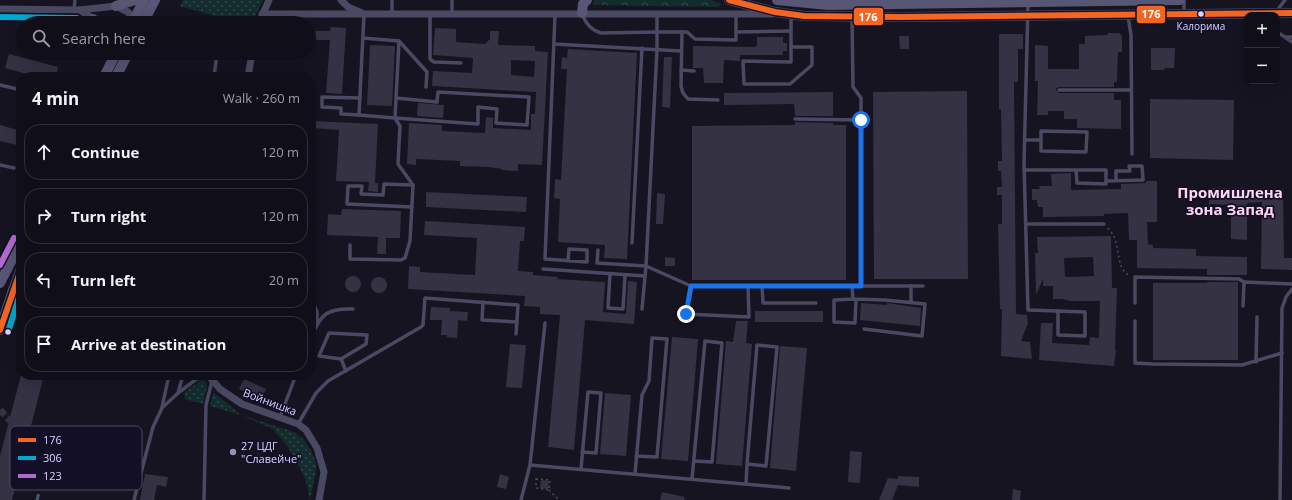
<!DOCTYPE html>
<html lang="en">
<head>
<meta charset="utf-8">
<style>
	:root { --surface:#100f19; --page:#1e1d26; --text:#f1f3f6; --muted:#9c9ca2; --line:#302f38 }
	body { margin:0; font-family:"Open Sans",sans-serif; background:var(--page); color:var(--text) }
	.controls { position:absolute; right:12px; top:12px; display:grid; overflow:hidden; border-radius:8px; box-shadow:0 4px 16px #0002 }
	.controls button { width:36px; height:36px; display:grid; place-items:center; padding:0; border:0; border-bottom:1px solid var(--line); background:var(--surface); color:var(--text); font:20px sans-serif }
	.stop { position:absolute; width:12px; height:12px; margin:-9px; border:3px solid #1a73e8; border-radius:50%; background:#fff }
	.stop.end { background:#1a73e8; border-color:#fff; box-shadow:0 1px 4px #0008 }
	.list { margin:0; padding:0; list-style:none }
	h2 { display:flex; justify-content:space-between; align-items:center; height:52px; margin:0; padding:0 16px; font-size:17px }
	h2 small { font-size:13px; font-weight:400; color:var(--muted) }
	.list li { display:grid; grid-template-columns:26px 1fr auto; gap:12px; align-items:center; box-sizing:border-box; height:56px; margin:0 8px 8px; padding:0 8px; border:1px solid var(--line); border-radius:16px }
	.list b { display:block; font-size:15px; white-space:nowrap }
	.list em { font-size:13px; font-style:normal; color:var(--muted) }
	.icon { flex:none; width:22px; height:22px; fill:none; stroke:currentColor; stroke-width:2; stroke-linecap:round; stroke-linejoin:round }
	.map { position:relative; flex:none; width:1292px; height:500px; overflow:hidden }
	.search { position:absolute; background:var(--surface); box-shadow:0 4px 16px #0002; left:16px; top:16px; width:300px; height:44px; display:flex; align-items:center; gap:10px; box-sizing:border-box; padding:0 14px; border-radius:22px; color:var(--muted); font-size:15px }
	.panel { position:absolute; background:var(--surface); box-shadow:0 4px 16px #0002; left:16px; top:72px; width:300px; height:308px; border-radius:16px }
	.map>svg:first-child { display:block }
	.grass { fill:url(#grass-dots) }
	.forest { fill:url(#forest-crowns) }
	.building { fill:#343243; fill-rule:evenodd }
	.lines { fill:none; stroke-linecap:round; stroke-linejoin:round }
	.street-tunnel { stroke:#333142; stroke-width:7; stroke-dasharray:7 3.5; stroke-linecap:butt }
	.path { stroke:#44505f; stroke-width:1.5; stroke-dasharray:2 3; stroke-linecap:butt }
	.lane { stroke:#4a4962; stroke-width:3.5 }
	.street { stroke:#4a4962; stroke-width:7 }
	.secondary { stroke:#575674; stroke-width:10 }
	.rail { stroke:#43596b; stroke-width:3; stroke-dasharray:6 5; stroke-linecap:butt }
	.bus-1-casing { stroke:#130f26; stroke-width:9 }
	.bus-2-casing { stroke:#130f26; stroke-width:9 }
	.bus-3-casing { stroke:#130f26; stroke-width:9 }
	.bus-1 { stroke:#f26522; stroke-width:6 }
	.bus-2 { stroke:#00a9ce; stroke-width:6 }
	.bus-3 { stroke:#b06ccc; stroke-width:6 }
	.route { stroke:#1a73e8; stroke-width:5 }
	.bus-dot { fill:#d9d4ff; stroke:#130f26; stroke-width:1.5 }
	.poi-dot { fill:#9591b1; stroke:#130f26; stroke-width:1.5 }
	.labels { text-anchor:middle; stroke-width:3.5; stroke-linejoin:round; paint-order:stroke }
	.bus-label { font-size:10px; fill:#d9d4ff; stroke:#130f26 }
	.street-label { font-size:11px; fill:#d9d4ff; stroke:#130f26 }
	.poi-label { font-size:11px; fill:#d9d4ff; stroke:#130f26; text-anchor:start }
	.district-label { font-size:15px; font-weight:bold; fill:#ffd6f0; stroke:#130f26 }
	.key { fill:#130f26; stroke:#4e4a67; stroke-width:1 }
	.key-label { font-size:11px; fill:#d9d4ff }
	.line-badge { stroke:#130f26; stroke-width:1.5 }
	.badge-label { font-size:11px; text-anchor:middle; font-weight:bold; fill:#fff }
</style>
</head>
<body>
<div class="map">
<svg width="1292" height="500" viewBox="0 0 1292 500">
	<defs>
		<pattern id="grass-dots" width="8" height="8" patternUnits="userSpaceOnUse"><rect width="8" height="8" fill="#132c2d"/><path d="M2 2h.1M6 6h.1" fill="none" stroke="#354a4c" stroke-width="1.8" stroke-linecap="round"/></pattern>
		<pattern id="forest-crowns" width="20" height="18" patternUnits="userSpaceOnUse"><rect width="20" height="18" fill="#132c2d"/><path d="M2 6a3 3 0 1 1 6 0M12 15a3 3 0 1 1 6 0" fill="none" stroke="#354a4c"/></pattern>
	</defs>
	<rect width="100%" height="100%" fill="#161421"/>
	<!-- grass -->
	<g class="grass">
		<polygon points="183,0 263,0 252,23 215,16 180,6"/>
		<polygon points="203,379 207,386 203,404 184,399 185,392"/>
		<polygon points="213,392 241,415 294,432 303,439 311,450 316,463 316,472 310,500 306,481 299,466 288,447 273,429 241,415 210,406"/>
	</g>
	<!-- forest -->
	<polygon class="forest" points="595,0 711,0 722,4 718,7 592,5"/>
	<!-- building -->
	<g class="building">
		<polygon points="331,27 346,28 342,94 326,93 330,40 309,40 309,31 330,31"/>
		<path d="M435,28L456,29V42L485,44L490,39V31H499L498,45L535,46V51L548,52L542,165L518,164V171L502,170V169L489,167L460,166V161L416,159V165L407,164L409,123L442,125V131L485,133L486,117L493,118V128L531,130V114H535L536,92L432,86L433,71L472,73L473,58L433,55ZM511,60L535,61L534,77L511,75Z"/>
		<polygon points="1108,33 1119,33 1122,36 1122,52 1118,52 1117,82 1114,82 1114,87 1059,87 1056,88 1056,90 1059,93 1114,93 1114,100 1121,100 1121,129 1077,128 1077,119 1064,119 1064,111 1048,111 1048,115 1037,115 1038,81 1035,81 1035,45 1048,46 1048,69 1079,69 1079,44 1085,44 1085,36 1107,35"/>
		<polygon points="999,34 1023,34 1023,49 1018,49 1018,82 1014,82 1016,314 1027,315 1028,323 1021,341 1030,342 1032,359 1001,356 1002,309 1000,309 998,224 1002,224 1002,195 997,195 997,187 1002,187 1001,171 998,171 998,161 1002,161 1001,109 999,109"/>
		<polygon points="899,36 909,36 909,49 900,49"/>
		<polygon points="757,37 783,37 783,43 787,43 787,51 783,51 783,55 740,55 740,61 724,60 723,83 704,83 703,68 693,68 693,46 754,47 757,46"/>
		<polygon points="370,45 395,46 392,106 367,105"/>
		<polygon points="1151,48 1175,48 1174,68 1164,68 1165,70 1151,70"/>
		<polygon points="568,49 637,53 627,259 604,258 605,245 558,242 560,199 554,198 555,179 561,180 567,69 561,69 562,57 567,58"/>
		<polygon points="9,54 58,67 56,77 37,77 5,68"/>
		<polygon points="664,57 672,57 670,108 662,107"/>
		<polygon points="967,91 968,279 874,279 873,92"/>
		<polygon points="833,92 833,116 795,116 794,104 724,105 724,93"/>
		<polygon points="1150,99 1234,100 1233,160 1150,158"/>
		<polygon points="418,103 444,105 443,118 417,116"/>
		<polygon points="312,121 378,124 375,183 378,183 378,192 368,191 369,182 336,181 339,130 312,128"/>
		<polygon points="795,122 833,123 833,125 846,125 846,280 692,280 692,126 795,125"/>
		<polygon points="0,125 21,131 21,146 0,141"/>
		<polygon points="1071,173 1071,190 1121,189 1121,184 1146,183 1146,181 1157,181 1157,222 1147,222 1148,244 1153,245 1153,248 1196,249 1196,256 1247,257 1247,275 1207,275 1207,269 1137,268 1137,240 1129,240 1128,213 1104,214 1104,216 1043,217 1043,207 1038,207 1037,200 1032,200 1032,189 1040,189 1039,186 1052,186 1051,174"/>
		<polygon points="1209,188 1283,189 1284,258 1292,258 1292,270 1261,269 1262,202 1247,203 1247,240 1231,239 1231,205 1209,204"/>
		<polygon points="426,192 527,197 526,212 426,207"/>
		<polygon points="657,193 665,194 663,224 656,224"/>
		<polygon points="342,209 401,211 400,238 386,238 386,254 377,254 378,237 327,235 328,214 341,215"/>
		<polygon points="425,221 525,227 524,241 520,241 518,271 533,272 533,275 558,277 557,279 605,282 603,312 626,314 628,281 637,282 634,324 585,320 574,450 548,447 560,315 540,314 540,307 524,306 525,296 408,289 409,266 420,267 420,272 475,275 477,238 424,235"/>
		<path d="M1111,236L1112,288H1117L1115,350H1116L1114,366L1039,360L1041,323H1053L1052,343L1089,345L1090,337L1099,338L1100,301H1070L1063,299H1053V286H1043V279L1036,295L1035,253H1038L1037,237ZM1093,257L1094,276L1065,277L1064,258Z"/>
		<polygon points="665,257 675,258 675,266 665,266"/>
		<circle cx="353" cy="284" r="8"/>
		<circle cx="379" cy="285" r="8"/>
		<polygon points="1207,282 1238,282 1238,360 1153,360 1153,283 1207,283"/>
		<polygon points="861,303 887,305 887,303 921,308 920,326 860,320"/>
		<polygon points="431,307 450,308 450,311 468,312 467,321 458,320 457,338 447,337 447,335 441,335 442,320 430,320"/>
		<rect x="755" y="311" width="68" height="11"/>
		<polygon points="736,321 748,321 746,343 752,344 742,466 716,464 726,341 733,342"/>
		<polygon points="672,337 698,339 688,461 661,459"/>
		<polygon points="510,344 526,345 522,388 506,387"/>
		<polygon points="780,346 807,348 796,471 770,468"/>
		<polygon points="21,375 27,375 43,379 12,500 0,500 0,456"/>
		<polygon points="244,379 266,389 261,399 239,389"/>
		<polygon points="605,393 631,395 626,456 600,454"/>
		<polygon points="850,451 862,452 860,483 848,482"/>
		<polygon points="145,474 168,477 166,487 157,485 154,500 140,500"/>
		<polygon points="500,474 509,477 506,489 497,487"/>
		<polygon points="898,476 919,477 919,487 898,485 892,500 879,500 888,478 898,479"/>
		<polygon points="541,480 549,481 548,489 540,488"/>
		<polygon points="1013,489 1021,491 1020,500 1012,500"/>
		<polygon points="662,492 685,497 684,500 660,500"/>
	</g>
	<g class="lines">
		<!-- street-tunnel -->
		<polyline class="street-tunnel" points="0,410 23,434"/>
		<!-- path -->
		<g class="path">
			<path d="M1108,228C1123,243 1113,267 1130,276"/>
			<polyline points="20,444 23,434"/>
			<polygon points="536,479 550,480 549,490 536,488"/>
			<polyline points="549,490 559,500"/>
		</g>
		<!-- lane -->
		<g class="lane">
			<polyline points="392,0 392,14"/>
			<polyline points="452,0 452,14"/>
			<polyline points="1028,4 1024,163 1028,310 1085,312 1085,336 1058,335 1058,311"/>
			<polyline points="74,10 75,0"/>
			<polyline points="1276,12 1285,0"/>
			<path d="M582,13C585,23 591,30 601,33L657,32H687L695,39L736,40V32L791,31"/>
			<polyline points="1184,13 1184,0"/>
			<polyline points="430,14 430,59 434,62 461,63"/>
			<polyline points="657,14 657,49 646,266 691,286 923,286"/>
			<polyline points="736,14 736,32"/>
			<polyline points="555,15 545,259 587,262 587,250 569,249 568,261"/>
			<polyline points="1128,16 1131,35 1132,154"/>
			<polyline points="852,17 853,87 861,98 861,286"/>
			<polyline points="682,32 681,86 683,93 688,99 718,100"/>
			<polyline points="1277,32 1285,37 1292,37"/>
			<polyline points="363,38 399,41 427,72 426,87"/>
			<polyline points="1286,38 1292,42"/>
			<polyline points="554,44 681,51"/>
			<polyline points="791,47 812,47 812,65 790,84 744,84 743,61 791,62 791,16"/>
			<polyline points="681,70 694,71"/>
			<polyline points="214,77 217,53"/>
			<polyline points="0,85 21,90"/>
			<polyline points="1059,90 1131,90"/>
			<polyline points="396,98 437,102 438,92 529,97 527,125 496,123 497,109 478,107 478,124 395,118 399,41"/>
			<polyline points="359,115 341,114 341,108 322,107 322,97 360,98"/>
			<polyline points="795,119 861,120"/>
			<polyline points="1025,140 1041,140 1041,151 1086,152 1087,132 1041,131 1041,140"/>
			<polyline points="0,165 14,168"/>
			<polyline points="1024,170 1106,170 1106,184 1077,183 1076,170"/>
			<polyline points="1106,181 1143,180 1142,166 1129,166 1130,171 1116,171 1116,181"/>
			<polyline points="412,207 347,204 348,186 362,186 361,194 383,195 384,184 413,185"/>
			<polyline points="1026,224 1104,224"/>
			<polyline points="632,243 642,48"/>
			<polyline points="350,245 350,259 401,260 405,258 410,241 413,185 398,164 400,126 395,118 359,115 364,14"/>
			<polyline points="598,250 597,263 646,266 642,309"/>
			<polyline points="543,269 645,276"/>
			<polyline points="610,274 608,308 623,309 625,275"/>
			<polyline points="691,286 686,314 749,317 748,286"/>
			<polyline points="762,286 763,303 816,303"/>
			<polyline points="852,286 853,299 885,300 925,304 922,336 864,329"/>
			<polyline points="311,298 317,312 317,325"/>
			<polyline points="853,299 834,300 834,322 855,323 856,300"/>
			<polyline points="483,302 482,320 517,322"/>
			<polyline points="911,302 911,286"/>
			<polyline points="1135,303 1135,277 1239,279 1244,282"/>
			<polyline points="1243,306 1244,282 1292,284"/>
			<polyline points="1135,321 1135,363 1153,364 1242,365 1282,353"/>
			<path d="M311,337C321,314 327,308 353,309"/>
			<polyline points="341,359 319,356 329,333 367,335 366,344 341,359 346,371"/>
			<polyline points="1256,362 1257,317"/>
			<polyline points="178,393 183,375"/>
			<polyline points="162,407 169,375"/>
			<polyline points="280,417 296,375"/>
			<polyline points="298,424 316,393 328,381 421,327 423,325 425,298 518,305 516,334"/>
			<polyline points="530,465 545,323"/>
			<polyline points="581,469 588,392 601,393 596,453 582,452"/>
			<polyline points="635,474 642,395 649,381 652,338 667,339 657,457 636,456"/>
			<polyline points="692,479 705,341 722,343 712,462 694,461"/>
			<polyline points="746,484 747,464 757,345 777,347 766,466 747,464"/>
			<polyline points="134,500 153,427 162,408 178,393 202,375"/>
			<polyline points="204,500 206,405 212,381"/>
			<polyline points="521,500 530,465 789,488"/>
			<polyline points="1280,500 1282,308 1286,297 1292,289"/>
		</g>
		<!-- street -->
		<g class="street">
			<polyline points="341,0 348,7 362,13"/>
			<polyline points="0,9 80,10 116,6 128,12 135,22"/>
			<polyline points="80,10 93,19 121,21 136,18"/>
			<polyline points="262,14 772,14"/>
			<polyline points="259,23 269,0"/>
			<polyline points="248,77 252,53"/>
			<polyline points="208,375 220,389 242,404 298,424 306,430 317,448 324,472 319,500"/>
		</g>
		<!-- secondary -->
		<g class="secondary">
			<polyline points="729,0 775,12 804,16 900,17 1292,13"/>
			<polyline points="777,0 828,5 1180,0"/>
			<polyline points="116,6 135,0"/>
			<polyline points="582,13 583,4 587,0"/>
			<polyline points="93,19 97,23"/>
			<polyline points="132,23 144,0"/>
			<polyline points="143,23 155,0"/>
			<polyline points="104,77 116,53"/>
			<polyline points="116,77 128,53"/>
			<polyline points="0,283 21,242"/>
			<polyline points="0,330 13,290 21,269"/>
		</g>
		<!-- rail -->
		<polyline class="rail" points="37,500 50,452"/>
		<!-- bus-1 casing -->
		<g class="bus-1-casing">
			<g id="bus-1">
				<polyline points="729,0 775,12 804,16 900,17 1292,13"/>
				<polyline points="0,330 21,269"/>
			</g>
		</g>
		<!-- bus-2 casing -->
		<g class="bus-2-casing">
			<g id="bus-2">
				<polyline points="0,17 77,18 85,23"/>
				<polyline points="8,332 21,291"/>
			</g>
		</g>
		<!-- bus-3 casing -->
		<g class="bus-3-casing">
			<polyline id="bus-3" points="0,265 14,238"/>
		</g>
		<!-- bus-1 -->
		<use href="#bus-1" class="bus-1"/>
		<!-- bus-2 -->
		<use href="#bus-2" class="bus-2"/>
		<!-- bus-3 -->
		<use href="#bus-3" class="bus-3"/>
	</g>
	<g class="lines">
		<!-- route -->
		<polyline class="route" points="686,314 691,286 861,286 861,120"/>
	</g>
	<!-- markers -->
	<g class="bus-dot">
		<circle cx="1201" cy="14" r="3.5"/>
		<circle cx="8" cy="332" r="3.5"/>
	</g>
	<circle class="poi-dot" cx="233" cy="452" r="4"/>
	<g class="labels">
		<!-- bus labels -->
		<g class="bus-label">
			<text x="1201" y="30">Калорима</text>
		</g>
		<!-- street labels -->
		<g class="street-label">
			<text transform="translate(270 402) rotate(21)" y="4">Войнишка</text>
		</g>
		<!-- poi labels -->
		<g class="poi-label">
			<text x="241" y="450">27 ЦДГ<tspan x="241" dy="13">"Славейче"</tspan></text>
		</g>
		<!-- district labels -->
		<g class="district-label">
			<text x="1230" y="198">Промишлена<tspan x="1230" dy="17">зона Запад</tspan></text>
		</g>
	</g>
	<!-- legend -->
	<rect x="10" y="426" width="132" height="64" rx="6" class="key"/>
	<rect x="18" y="438" width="18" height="4" fill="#f26522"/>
	<rect x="18" y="456" width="18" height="4" fill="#00a9ce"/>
	<rect x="18" y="474" width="18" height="4" fill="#b06ccc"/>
	<g class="key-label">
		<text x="43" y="444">176</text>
		<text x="43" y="462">306</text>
		<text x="43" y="480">123</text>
	</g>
	<g class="line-badge">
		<rect x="1136" y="5" width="30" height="19" rx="4" fill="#f26522"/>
		<rect x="853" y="7" width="31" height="19" rx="4" fill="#f26522"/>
	</g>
	<g class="badge-label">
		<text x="1151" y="18">176</text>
		<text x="868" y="21">176</text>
	</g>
</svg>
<div class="controls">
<button>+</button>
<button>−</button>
</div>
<div class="stop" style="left:861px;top:120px"></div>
<div class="stop end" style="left:686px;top:314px"></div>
<div class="search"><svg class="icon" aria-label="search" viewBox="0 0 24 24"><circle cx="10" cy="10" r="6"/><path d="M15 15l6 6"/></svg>Search here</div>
<section class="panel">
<h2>4 min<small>Walk · 260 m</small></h2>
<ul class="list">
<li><svg class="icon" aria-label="ahead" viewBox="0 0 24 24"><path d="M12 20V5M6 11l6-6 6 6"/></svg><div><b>Continue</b></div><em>120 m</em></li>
<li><svg class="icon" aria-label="right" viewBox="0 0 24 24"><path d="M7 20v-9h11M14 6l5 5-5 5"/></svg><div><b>Turn right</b></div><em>120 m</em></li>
<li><svg class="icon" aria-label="left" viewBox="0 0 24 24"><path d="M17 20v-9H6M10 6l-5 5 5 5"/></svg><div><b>Turn left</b></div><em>20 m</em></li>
<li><svg class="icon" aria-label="arrive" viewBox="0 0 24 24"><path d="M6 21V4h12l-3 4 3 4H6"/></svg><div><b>Arrive at destination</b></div></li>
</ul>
</section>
</div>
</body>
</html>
